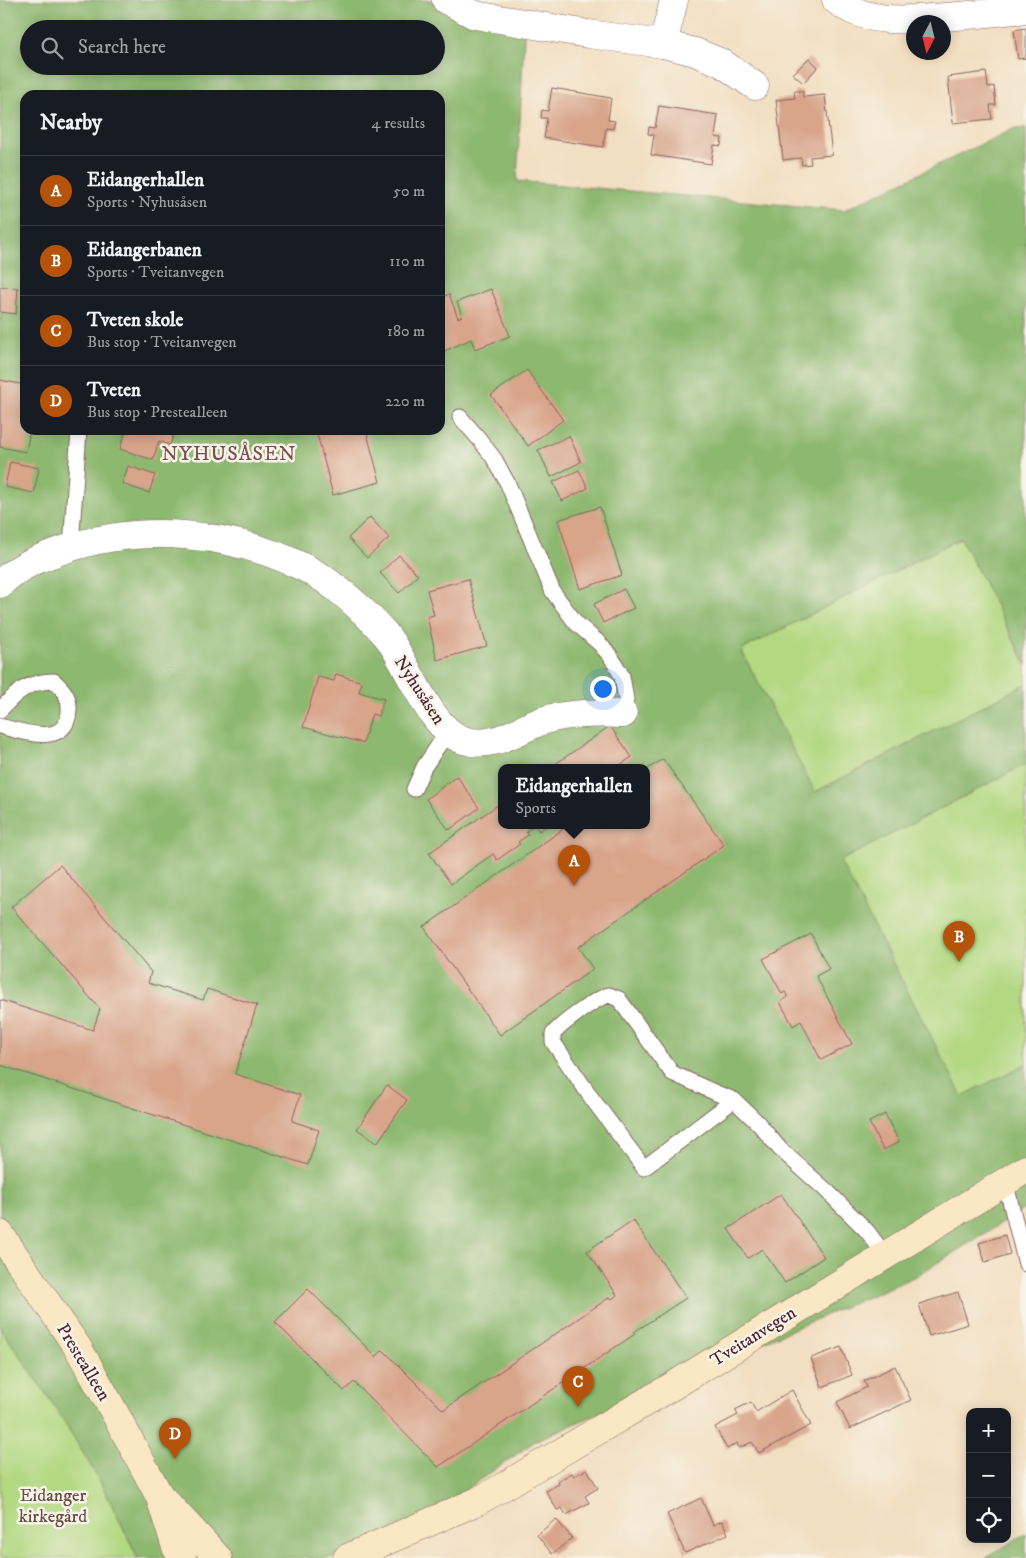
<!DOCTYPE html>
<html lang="en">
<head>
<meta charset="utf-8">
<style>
	:root { --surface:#171b24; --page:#242831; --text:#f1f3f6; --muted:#9ea1a6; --line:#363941; --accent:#b45309 }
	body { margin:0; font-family:"IM FELL DW Pica",serif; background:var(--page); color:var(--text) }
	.controls { position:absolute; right:15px; bottom:15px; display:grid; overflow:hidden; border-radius:10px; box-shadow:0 2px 12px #0003 }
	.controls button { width:45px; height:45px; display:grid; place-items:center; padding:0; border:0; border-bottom:1px solid var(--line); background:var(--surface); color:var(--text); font:25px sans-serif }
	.compass { position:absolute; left:906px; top:15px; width:45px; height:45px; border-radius:50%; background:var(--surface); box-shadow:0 2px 12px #0003; rotate:187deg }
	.you { position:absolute; left:602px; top:688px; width:18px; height:18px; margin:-12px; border:4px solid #fff; border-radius:50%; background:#1a73e8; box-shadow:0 0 0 8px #1a73e833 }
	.badge { display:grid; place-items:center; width:32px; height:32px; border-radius:50%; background:var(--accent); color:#fff; font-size:16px; font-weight:700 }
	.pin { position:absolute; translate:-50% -41px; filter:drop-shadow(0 1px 2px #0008) }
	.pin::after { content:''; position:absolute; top:26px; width:18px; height:15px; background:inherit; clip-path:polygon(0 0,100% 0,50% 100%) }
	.popup { position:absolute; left:498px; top:764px; width:152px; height:65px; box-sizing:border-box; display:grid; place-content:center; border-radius:10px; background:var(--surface); filter:drop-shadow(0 1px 4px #0005); font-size:16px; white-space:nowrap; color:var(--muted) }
	.popup b { font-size:19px; color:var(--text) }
	.popup::after { content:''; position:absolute; left:50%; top:100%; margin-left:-10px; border:10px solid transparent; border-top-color:var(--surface) }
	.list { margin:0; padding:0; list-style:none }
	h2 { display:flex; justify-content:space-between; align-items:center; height:65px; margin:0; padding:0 20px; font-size:21px }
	h2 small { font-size:16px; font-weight:400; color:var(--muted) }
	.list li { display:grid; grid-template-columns:32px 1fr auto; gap:15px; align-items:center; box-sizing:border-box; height:70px; padding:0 20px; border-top:1px solid var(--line) }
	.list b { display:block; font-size:19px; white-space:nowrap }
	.list p { margin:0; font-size:16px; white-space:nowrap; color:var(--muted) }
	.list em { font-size:16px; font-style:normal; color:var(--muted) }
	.icon { flex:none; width:28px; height:28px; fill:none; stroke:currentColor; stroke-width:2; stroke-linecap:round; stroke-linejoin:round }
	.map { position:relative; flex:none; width:1026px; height:1558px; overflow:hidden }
	.search { position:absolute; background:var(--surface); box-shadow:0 2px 12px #0003; left:20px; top:20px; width:425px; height:55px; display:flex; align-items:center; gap:12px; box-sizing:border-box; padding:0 18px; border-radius:28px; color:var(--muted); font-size:19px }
	.panel { position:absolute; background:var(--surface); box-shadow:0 2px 12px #0003; left:20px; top:90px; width:425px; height:345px; border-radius:15px }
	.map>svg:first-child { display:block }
	.green { fill:#b2d881; stroke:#7e7c56 }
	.forest { fill:#8db86f; stroke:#6c6c4d; fill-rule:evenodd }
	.building { fill:#d8a48a }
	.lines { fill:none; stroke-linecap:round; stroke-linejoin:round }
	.lane-casing { stroke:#85625f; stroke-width:17 }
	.street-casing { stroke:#85625f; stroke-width:29 }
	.secondary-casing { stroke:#85625f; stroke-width:29 }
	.lane { stroke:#fff; stroke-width:15 }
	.street { stroke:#fff; stroke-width:28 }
	.secondary { stroke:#fae7c3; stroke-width:28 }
	.labels { text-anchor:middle; stroke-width:5; stroke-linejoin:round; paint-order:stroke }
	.street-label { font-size:18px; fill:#4a1f2b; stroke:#f7f3e8 }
	.park-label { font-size:18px; fill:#644d40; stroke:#f7f3e8 }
	.quarter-label { font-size:20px; letter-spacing:1px; fill:#7c4e4c; stroke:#f7f3e8 }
</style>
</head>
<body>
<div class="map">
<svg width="1026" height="1558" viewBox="0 0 1026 1558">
	<rect width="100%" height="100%" fill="#f7f3e8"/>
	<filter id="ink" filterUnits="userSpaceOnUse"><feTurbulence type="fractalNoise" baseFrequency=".02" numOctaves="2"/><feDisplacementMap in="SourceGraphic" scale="10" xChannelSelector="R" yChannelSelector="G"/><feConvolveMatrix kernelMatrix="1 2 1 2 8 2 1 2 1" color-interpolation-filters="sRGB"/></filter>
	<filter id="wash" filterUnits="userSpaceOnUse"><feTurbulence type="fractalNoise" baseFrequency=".0096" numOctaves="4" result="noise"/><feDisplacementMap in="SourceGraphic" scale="20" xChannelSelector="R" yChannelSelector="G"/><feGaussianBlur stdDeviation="1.12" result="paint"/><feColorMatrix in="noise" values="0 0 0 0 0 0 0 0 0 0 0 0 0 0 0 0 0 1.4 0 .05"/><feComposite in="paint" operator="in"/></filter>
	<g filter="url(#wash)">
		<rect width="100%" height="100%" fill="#f2dec0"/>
		<!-- green -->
		<g class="green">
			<polygon points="961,538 1026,664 1026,684 814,793 741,650"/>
			<polygon points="1026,764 1026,1064 962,1097 839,861"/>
			<polygon points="0,1327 58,1411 100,1481 138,1558 0,1558"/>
		</g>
		<!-- forest -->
		<g class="forest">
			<path d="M0,0H463L525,17L517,181L844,210L1013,129L1026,128V664L961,538L741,650L815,792L1026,684V764L840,861L962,1096L1026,1064V1208L916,1276L537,1440L384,1547L383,1558H138L100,1481L58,1411L0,1327ZM29,29H436V66H29ZM25,95H440V430H25ZM502,767H646V825H502Z"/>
			<polygon points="1026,1533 1026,1558 986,1558"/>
		</g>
		<g id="blocks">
			<!-- building -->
			<g class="building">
				<polygon points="1026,28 1026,58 1018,59 1014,30"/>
				<polygon points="809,58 818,67 803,83 793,74"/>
				<polygon points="986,72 988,87 994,86 996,105 990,105 992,119 953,123 948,77"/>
				<polygon points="552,88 611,98 608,120 615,121 613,129 606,128 603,147 544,138 547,118 541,118 542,110 548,111"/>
				<polygon points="794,91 803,91 803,97 825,95 832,155 810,157 811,164 802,165 801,158 783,160 776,100 795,98"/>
				<polygon points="659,106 718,115 715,137 722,138 721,146 714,145 711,164 651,155 654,135 648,134 649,127 655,128"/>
				<polygon points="0,287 18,288 16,314 0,312"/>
				<polygon points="491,289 510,336 475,349 471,339 440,353 440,298 449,294 458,318 462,316 457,302"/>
				<polygon points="527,370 563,420 528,446 491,395"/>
				<polygon points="0,380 25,385 25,406 22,421 25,421 25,430 30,430 26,452 0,447"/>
				<polygon points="126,430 175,430 170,445 159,441 153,460 120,449"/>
				<polygon points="316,430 366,430 380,482 333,495"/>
				<polygon points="569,436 581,462 551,477 538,450"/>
				<polygon points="10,462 39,468 34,493 5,487"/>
				<polygon points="128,466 155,475 149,493 122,484"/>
				<polygon points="579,470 588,488 562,501 553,482"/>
				<polygon points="600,507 622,575 580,589 558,520"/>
				<polygon points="370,517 389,538 367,558 348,538"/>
				<polygon points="399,555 418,575 399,593 380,573"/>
				<polygon points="468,579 487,646 437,660 427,617 434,615 427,590"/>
				<polygon points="624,589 634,608 603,623 594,604"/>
				<polygon points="336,674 362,682 359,692 384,699 378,716 372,714 363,743 303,727 318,677 334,681"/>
				<polygon points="610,726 632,757 617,767 551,767"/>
				<polygon points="663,759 724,845 578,947 593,969 500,1035 424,927 569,825 646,825 646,770"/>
				<polygon points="457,776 479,808 449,830 426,799"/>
				<polygon points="502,802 502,825 548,825 539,831 535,825 526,831 528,835 518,842 520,844 497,860 493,854 451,884 429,853"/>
				<polygon points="60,865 151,972 148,983 203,1000 207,989 257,1005 235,1074 300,1095 292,1121 319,1130 308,1165 0,1065 0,1000 93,1030 100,1009 11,907"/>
				<polygon points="811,934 829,969 816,976 852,1044 821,1060 801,1021 793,1026 780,1002 788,997 785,992 782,994 763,959"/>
				<polygon points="387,1085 407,1100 377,1143 357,1129"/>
				<polygon points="885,1114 899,1142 883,1150 869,1122"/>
				<polygon points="781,1194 824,1257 785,1283 762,1249 748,1258 728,1229"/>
				<polygon points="633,1220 686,1298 634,1332 635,1334 438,1467 354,1382 344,1391 275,1322 308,1289 376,1357 383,1350 443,1410 610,1297 612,1299 617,1295 587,1251"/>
				<polygon points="1005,1235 1010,1254 985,1262 979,1243"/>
				<polygon points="958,1292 968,1324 929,1336 919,1304"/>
				<polygon points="841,1347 852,1375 822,1387 811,1358"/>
				<polygon points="895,1366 911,1400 850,1429 837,1402 867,1387 864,1381"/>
				<polygon points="792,1390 811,1425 759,1453 752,1442 739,1448 737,1443 727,1449 715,1427 738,1415 735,1410 751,1402 756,1412"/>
				<polygon points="587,1469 598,1488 585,1496 589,1503 566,1515 562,1508 557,1510 546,1491 559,1484 558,1481 572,1473 574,1476"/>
				<polygon points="701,1498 713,1525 722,1521 728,1534 685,1553 667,1514"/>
				<polygon points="556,1519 572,1538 552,1554 537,1535"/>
			</g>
		</g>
	</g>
	<g filter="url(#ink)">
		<use href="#blocks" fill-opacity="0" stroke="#85625f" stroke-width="1"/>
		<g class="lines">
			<!-- lane casing -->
			<g class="lane-casing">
				<g id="lane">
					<polyline points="460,417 480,440 495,460 508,484 553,592 576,623 600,644 611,657 622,676 626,699 623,714"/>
					<polyline points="71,547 79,430"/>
					<path d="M0,710C17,692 28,681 54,681C64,690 70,697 69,711C67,748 22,732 0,726"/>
					<polyline points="414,789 424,767 448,731"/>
					<path d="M734,1100L644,1168L593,1100L553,1042V1034C561,1024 596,998 609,995L619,999L672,1073L716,1093L734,1100L758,1123L780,1149L827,1191L867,1231L885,1255"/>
					<polyline points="1005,1181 1026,1264"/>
				</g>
			</g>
			<!-- street casing -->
			<g class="street-casing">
				<g id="street">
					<polyline points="446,0 475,15 588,34 663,44 695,52 722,63 755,86"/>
					<path d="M836,0C867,25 908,20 945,17C972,15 999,12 1026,9"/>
					<polyline points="663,44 674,0"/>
					<path d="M0,584C19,565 42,557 66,549C142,523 233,532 305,568C332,581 366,612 386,635C408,662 428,728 463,740C497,751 521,725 552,718C576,713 599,713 623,714"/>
				</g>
			</g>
			<!-- secondary casing -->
			<g class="secondary-casing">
				<g id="secondary">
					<polyline points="0,1234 78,1348 112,1408 159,1495 176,1547 182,1558"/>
					<polyline points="164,1500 218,1558"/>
					<polyline points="347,1558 478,1501 501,1488 676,1384 1026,1169"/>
				</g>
			</g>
			<!-- lane -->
			<use href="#lane" class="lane"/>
			<!-- street -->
			<use href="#street" class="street"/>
			<!-- secondary -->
			<use href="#secondary" class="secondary"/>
		</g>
	</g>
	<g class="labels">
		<!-- street labels -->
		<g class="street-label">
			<text transform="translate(420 690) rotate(57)" y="6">Nyhusåsen</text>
			<text transform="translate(753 1336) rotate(-32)" y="6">Tveitanvegen</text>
			<text transform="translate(84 1362) rotate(59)" y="6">Prestealleen</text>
		</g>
		<!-- park labels -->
		<g class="park-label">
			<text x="53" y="1501">Eidanger<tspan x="53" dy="21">kirkegård</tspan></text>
		</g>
		<!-- quarter labels -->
		<g class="quarter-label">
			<text x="229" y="460">NYHUSÅSEN</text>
		</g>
	</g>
</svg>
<div class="controls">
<button>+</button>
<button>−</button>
<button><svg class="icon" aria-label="locate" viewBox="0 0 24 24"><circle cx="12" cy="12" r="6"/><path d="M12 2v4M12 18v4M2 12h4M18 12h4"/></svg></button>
</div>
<svg class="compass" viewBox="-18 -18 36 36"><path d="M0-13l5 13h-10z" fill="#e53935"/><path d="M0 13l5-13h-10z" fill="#9ea1a6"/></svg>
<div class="you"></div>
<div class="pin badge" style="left:574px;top:886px">A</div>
<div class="popup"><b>Eidangerhallen</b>Sports</div>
<div class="pin badge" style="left:959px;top:962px">B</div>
<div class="pin badge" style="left:578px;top:1407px">C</div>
<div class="pin badge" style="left:175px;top:1459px">D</div>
<div class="search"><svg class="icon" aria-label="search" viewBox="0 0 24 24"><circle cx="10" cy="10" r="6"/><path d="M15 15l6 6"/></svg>Search here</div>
<section class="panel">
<h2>Nearby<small>4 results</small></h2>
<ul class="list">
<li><span class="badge">A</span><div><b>Eidangerhallen</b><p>Sports · Nyhusåsen</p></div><em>50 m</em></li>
<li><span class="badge">B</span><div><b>Eidangerbanen</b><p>Sports · Tveitanvegen</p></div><em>110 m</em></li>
<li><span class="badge">C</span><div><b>Tveten skole</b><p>Bus stop · Tveitanvegen</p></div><em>180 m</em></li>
<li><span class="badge">D</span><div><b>Tveten</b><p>Bus stop · Prestealleen</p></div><em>220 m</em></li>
</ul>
</section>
</div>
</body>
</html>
